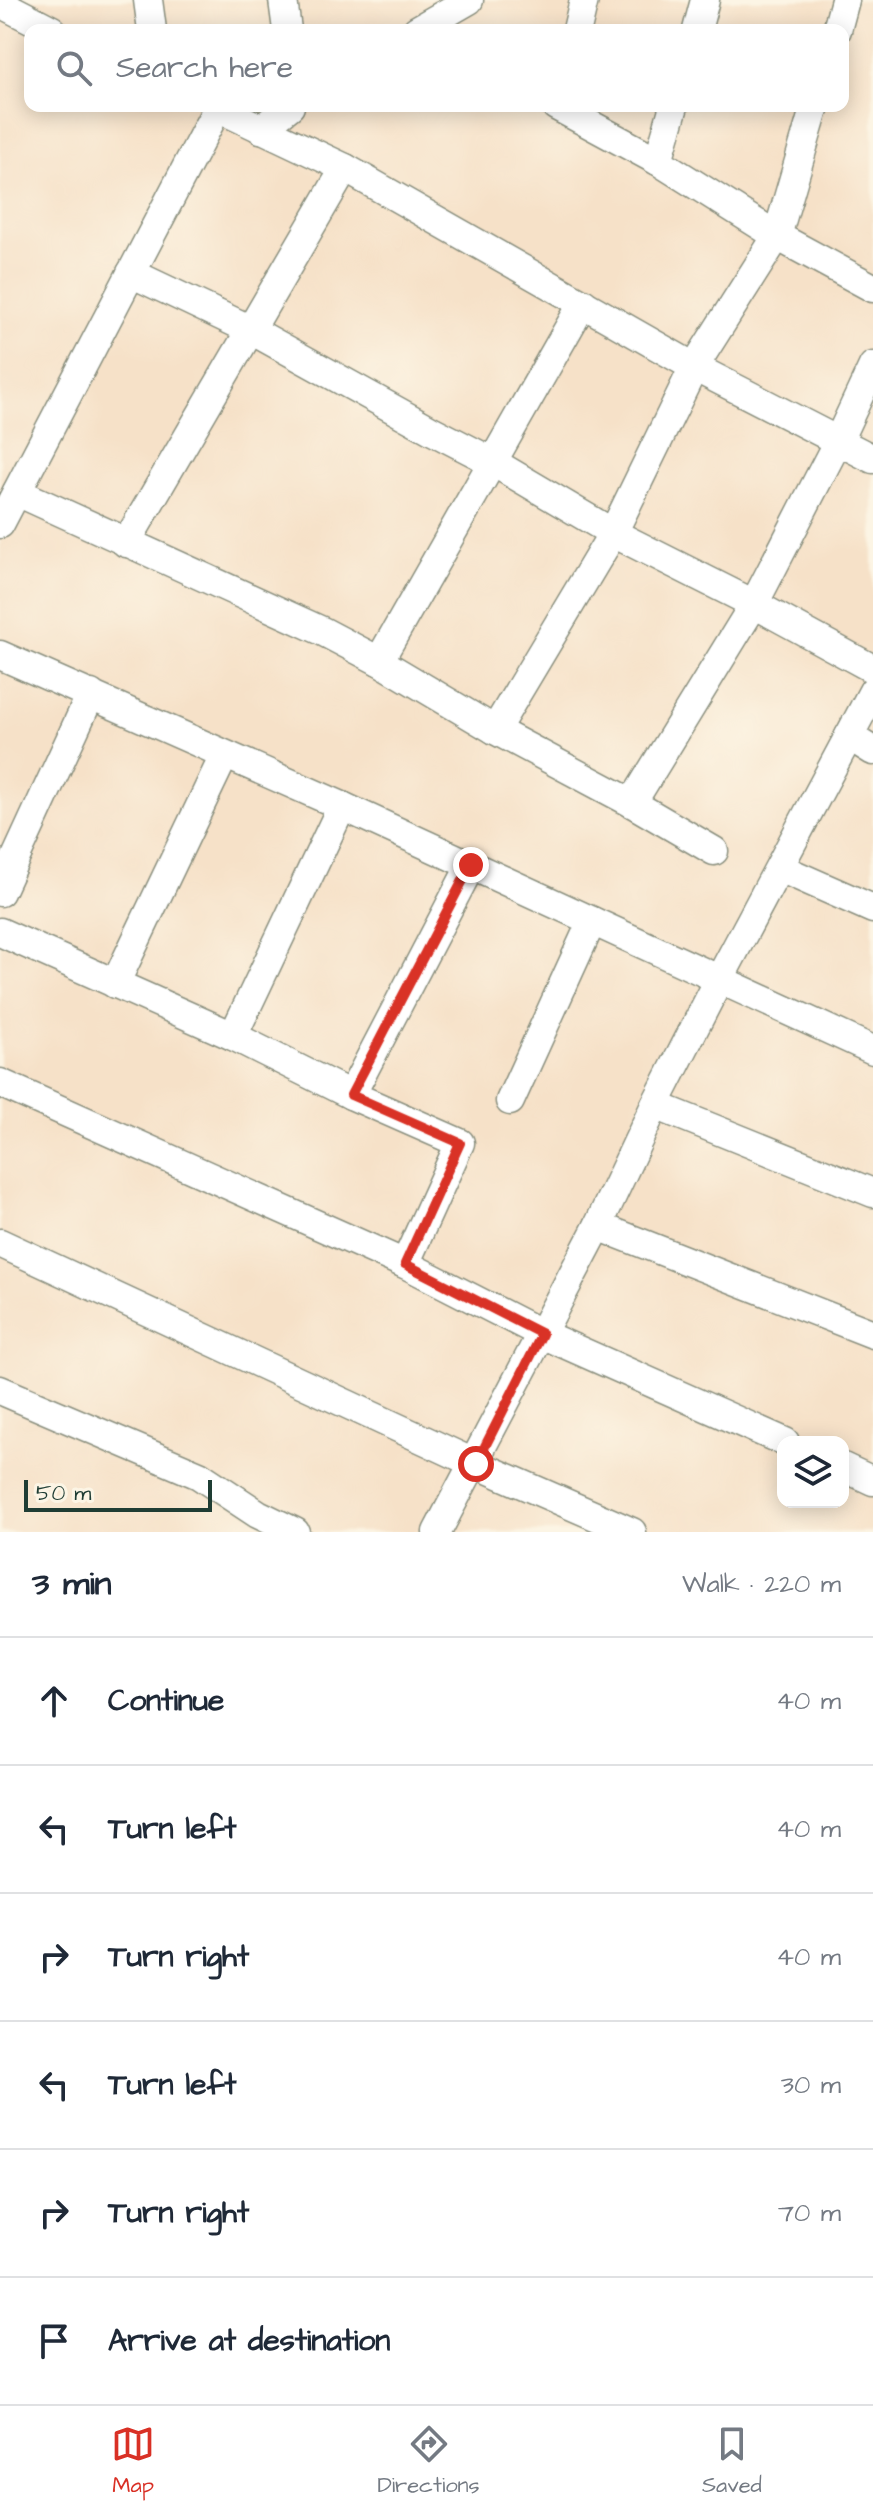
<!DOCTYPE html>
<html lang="en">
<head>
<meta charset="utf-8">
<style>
	:root { --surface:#fff; --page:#f2f2f3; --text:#1f2937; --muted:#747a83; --line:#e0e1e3; --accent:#d93025 }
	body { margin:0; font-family:"Architects Daughter",sans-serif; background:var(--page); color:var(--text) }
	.controls { position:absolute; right:24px; bottom:24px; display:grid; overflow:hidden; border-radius:16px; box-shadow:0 4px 20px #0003 }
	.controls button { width:72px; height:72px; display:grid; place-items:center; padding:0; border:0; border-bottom:2px solid var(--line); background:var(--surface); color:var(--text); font:40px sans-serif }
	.scale { position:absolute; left:24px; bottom:20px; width:188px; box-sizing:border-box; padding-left:8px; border:4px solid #1f3d34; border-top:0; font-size:22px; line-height:28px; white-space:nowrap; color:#1f3d34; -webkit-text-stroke:6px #fcf5e5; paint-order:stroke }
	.stop { position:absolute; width:24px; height:24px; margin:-18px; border:6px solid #d93025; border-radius:50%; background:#fff }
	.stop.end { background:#d93025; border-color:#fff; box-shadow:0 2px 8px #0008 }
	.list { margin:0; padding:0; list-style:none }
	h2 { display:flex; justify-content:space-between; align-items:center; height:104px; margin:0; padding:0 32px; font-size:34px }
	h2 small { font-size:26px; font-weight:400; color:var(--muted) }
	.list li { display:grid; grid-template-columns:52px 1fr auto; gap:24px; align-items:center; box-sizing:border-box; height:128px; padding:0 32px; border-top:2px solid var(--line) }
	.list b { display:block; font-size:30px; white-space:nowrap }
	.list em { font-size:26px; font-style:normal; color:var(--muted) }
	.icon { flex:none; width:44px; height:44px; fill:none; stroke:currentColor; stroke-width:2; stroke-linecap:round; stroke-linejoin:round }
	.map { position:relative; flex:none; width:873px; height:1532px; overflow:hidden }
	.search { position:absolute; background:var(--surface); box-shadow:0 4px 20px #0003; left:24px; right:24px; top:24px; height:88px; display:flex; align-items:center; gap:20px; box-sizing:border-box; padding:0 28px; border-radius:16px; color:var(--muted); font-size:30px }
	.sheet { height:872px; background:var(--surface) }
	nav { display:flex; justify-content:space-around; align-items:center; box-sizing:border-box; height:112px; border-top:2px solid var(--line); background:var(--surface); font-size:22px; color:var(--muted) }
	nav a { display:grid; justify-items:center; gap:4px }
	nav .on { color:var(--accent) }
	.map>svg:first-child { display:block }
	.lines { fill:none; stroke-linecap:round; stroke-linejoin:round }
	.minor-casing { stroke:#8a8f7e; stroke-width:31 }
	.minor { stroke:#fff; stroke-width:28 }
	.route { stroke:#d93025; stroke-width:10 }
</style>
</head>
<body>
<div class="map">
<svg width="873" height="1532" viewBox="0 0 873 1532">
	<rect width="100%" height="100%" fill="#fcf5e5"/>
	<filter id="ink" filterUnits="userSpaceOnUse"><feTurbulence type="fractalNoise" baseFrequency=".0125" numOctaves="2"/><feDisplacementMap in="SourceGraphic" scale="16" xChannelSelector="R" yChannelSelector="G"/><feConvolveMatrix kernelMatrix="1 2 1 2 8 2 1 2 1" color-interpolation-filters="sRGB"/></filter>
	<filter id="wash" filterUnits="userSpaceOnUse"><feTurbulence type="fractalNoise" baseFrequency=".006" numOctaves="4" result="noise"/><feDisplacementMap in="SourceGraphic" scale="32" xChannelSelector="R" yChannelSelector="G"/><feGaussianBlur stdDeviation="1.8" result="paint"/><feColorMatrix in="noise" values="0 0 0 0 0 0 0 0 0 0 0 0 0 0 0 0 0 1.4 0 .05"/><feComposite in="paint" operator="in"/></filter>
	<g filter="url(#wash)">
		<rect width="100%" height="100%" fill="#f6e1c8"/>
	</g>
	<g filter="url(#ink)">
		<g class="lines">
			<!-- minor casing -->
			<g class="minor-casing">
				<g id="minor">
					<polyline points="148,0 152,30"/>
					<polyline points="283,0 287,30"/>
					<polyline points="0,3 52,30"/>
					<polyline points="417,30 469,0"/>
					<polyline points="577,30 584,0"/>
					<polyline points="697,30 705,0"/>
					<polyline points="837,30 845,0"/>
					<polyline points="214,106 345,168 694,367 873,459"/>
					<polyline points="556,106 658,161 777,236 873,288"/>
					<polyline points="261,129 290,106"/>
					<polyline points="658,161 674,106"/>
					<polyline points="131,273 251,330 433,431 491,461 613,533 754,604 873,669"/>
					<polyline points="17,492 322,631 379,661 495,730 632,803 714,851"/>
					<polyline points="0,524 218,107"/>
					<polyline points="126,543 345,168"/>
					<polyline points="0,655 342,806 873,1050"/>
					<polyline points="379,661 583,303"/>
					<polyline points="495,730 613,533 694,367 777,236 815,106"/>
					<polyline points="849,736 873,751"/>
					<polyline points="632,803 754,604 838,441 873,366"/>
					<polyline points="780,868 873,909"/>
					<polyline points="0,892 91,694"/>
					<polyline points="0,932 233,1036 351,1095 471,865"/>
					<polyline points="115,984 224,756"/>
					<polyline points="233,1036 342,806"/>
					<polyline points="0,1083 405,1264 542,1334 785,1442"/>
					<polyline points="351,1095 460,1143 405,1264"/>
					<polyline points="510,1101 592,921"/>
					<polyline points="655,1105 873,1193"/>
					<polyline points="598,1226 873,1334"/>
					<polyline points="0,1243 476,1464 632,1532"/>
					<polyline points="0,1390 199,1475 258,1514 295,1532"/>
					<polyline points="843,1467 873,1481"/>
					<polyline points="437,1532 598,1226 655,1105 720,978 873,691"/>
				</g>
			</g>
			<!-- minor -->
			<use href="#minor" class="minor"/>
		</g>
	</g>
	<g class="lines" filter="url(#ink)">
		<!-- route -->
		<polyline class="route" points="471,865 351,1095 460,1143 405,1264 542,1334 476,1464"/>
	</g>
</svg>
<div class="controls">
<button><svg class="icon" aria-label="layers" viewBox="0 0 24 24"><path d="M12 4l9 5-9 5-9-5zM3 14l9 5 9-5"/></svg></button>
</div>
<div class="scale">50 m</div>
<div class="stop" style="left:476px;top:1464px"></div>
<div class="stop end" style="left:471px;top:865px"></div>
<div class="search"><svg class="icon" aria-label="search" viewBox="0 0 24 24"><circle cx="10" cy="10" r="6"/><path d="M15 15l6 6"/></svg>Search here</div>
</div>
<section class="sheet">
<h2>3 min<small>Walk · 220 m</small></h2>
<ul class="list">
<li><svg class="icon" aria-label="ahead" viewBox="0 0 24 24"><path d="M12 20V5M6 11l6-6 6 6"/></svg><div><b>Continue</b></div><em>40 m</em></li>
<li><svg class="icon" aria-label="left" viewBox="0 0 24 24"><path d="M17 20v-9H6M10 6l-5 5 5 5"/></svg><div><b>Turn left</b></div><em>40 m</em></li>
<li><svg class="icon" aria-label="right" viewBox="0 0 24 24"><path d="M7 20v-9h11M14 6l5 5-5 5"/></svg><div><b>Turn right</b></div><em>40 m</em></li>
<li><svg class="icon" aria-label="left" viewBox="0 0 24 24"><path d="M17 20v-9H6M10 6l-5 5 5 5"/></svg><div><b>Turn left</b></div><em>30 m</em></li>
<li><svg class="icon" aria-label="right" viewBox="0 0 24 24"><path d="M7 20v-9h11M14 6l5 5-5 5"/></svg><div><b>Turn right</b></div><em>70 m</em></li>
<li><svg class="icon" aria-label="arrive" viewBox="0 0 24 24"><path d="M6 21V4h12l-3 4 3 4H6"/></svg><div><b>Arrive at destination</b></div></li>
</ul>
</section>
<nav>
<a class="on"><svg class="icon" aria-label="map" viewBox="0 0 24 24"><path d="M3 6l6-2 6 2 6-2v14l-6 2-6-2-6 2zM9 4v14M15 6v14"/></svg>Map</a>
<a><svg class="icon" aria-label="directions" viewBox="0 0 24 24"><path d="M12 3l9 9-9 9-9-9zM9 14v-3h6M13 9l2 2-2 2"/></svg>Directions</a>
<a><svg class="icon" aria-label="saved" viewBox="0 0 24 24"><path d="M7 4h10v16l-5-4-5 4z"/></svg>Saved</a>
</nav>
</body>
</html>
